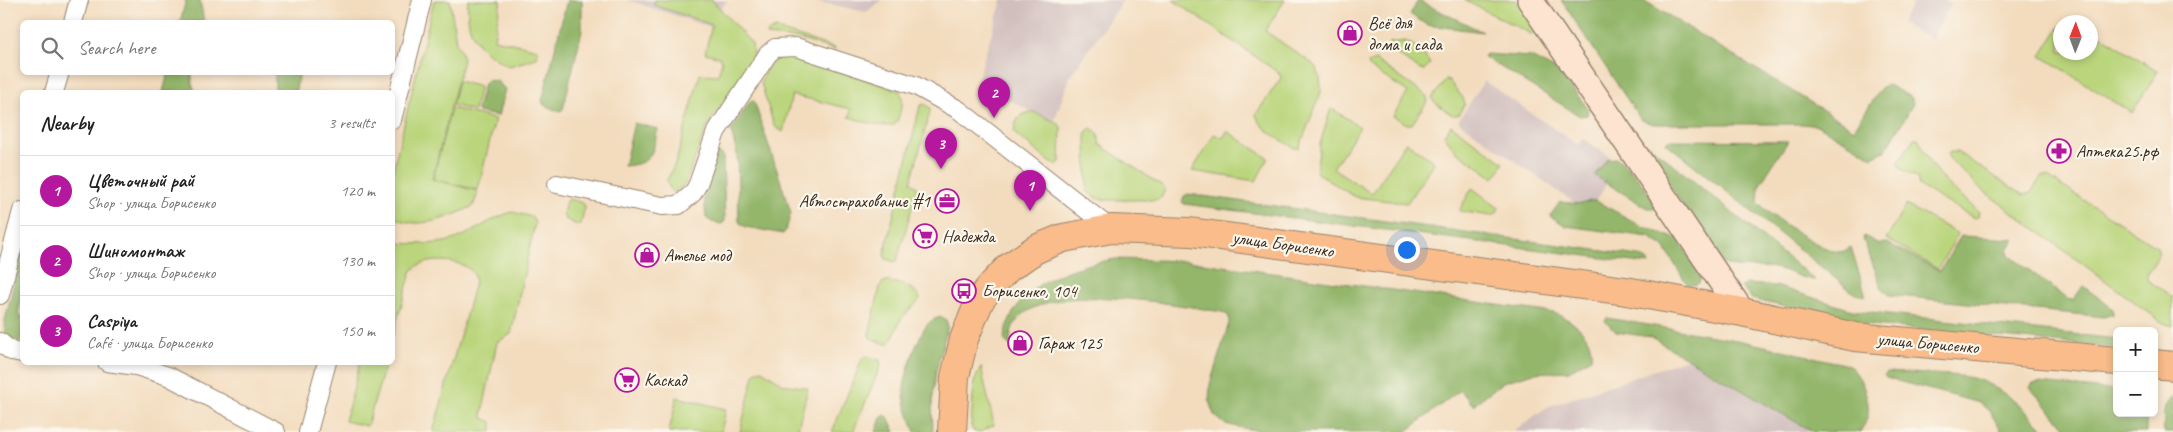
<!DOCTYPE html>
<html lang="en">
<head>
<meta charset="utf-8">
<style>
	:root { --surface:#fff; --page:#f6f6f6; --text:#222; --muted:#767676; --line:#e0e0e0; --accent:#b5179e }
	body { margin:0; font-family:Caveat,sans-serif; background:var(--page); color:var(--text) }
	.controls { position:absolute; right:15px; bottom:15px; display:grid; overflow:hidden; border-radius:8px; box-shadow:0 2px 8px #0003 }
	.controls button { width:45px; height:45px; display:grid; place-items:center; padding:0; border:0; border-bottom:1px solid var(--line); background:var(--surface); color:var(--text); font:25px sans-serif }
	.compass { position:absolute; left:2053px; top:15px; width:45px; height:45px; border-radius:50%; background:var(--surface); box-shadow:0 2px 8px #0003; rotate:1deg }
	.you { position:absolute; left:1406px; top:249px; width:18px; height:18px; margin:-12px; border:4px solid #fff; border-radius:50%; background:#1a73e8; box-shadow:0 0 0 8px #1a73e833 }
	.badge { display:grid; place-items:center; width:32px; height:32px; border-radius:50%; background:var(--accent); color:#fff; font-size:16px; font-weight:700 }
	.pin { position:absolute; translate:-50% -41px; filter:drop-shadow(0 1px 2px #0008) }
	.pin::after { content:''; position:absolute; top:26px; width:18px; height:15px; background:inherit; clip-path:polygon(0 0,100% 0,50% 100%) }
	.list { margin:0; padding:0; list-style:none }
	h2 { display:flex; justify-content:space-between; align-items:center; height:65px; margin:0; padding:0 20px; font-size:21px }
	h2 small { font-size:16px; font-weight:400; color:var(--muted) }
	.list li { display:grid; grid-template-columns:32px 1fr auto; gap:15px; align-items:center; box-sizing:border-box; height:70px; padding:0 20px; border-top:1px solid var(--line) }
	.list b { display:block; font-size:19px; white-space:nowrap }
	.list p { margin:0; font-size:16px; white-space:nowrap; color:var(--muted) }
	.list em { font-size:16px; font-style:normal; color:var(--muted) }
	.icon { flex:none; width:28px; height:28px; fill:none; stroke:currentColor; stroke-width:2; stroke-linecap:round; stroke-linejoin:round }
	.map { position:relative; flex:none; width:2173px; height:432px; overflow:hidden }
	.search { position:absolute; background:var(--surface); box-shadow:0 2px 8px #0003; left:20px; top:20px; width:375px; height:55px; display:flex; align-items:center; gap:12px; box-sizing:border-box; padding:0 18px; border-radius:8px; color:var(--muted); font-size:19px }
	.panel { position:absolute; background:var(--surface); box-shadow:0 2px 8px #0003; left:20px; top:90px; width:375px; height:275px; border-radius:8px }
	.map>svg:first-child { display:block }
	.industrial { fill:#d1bfbe }
	.green { fill:#bad57b; stroke:#7a804c }
	.forest { fill:#93b66b; stroke:#677044 }
	.lines { fill:none; stroke-linecap:round; stroke-linejoin:round }
	.minor-casing { stroke:#97836e; stroke-width:20 }
	.secondary-casing { stroke:#97836e; stroke-width:28 }
	.primary-casing { stroke:#97836e; stroke-width:30 }
	.minor { stroke:#fff; stroke-width:18 }
	.secondary { stroke:#fde4d0; stroke-width:25 }
	.primary { stroke:#f9bc8a; stroke-width:28 }
	.labels { text-anchor:middle; stroke-width:4.5; stroke-linejoin:round; paint-order:stroke }
	.poi-label { font-size:18px; fill:#3b2a1e; stroke:#fbf7ec; text-anchor:start }
	.street-label { font-size:18px; fill:#3b2a1e; stroke:#fbf7ec }
</style>
</head>
<body>
<div class="map">
<svg width="2173" height="432" viewBox="0 0 2173 432">
	<rect width="100%" height="100%" fill="#fbf7ec"/>
	<filter id="ink" filterUnits="userSpaceOnUse"><feTurbulence type="fractalNoise" baseFrequency=".02" numOctaves="2"/><feDisplacementMap in="SourceGraphic" scale="10" xChannelSelector="R" yChannelSelector="G"/><feConvolveMatrix kernelMatrix="1 2 1 2 8 2 1 2 1" color-interpolation-filters="sRGB"/></filter>
	<filter id="wash" filterUnits="userSpaceOnUse"><feTurbulence type="fractalNoise" baseFrequency=".0096" numOctaves="4" result="noise"/><feDisplacementMap in="SourceGraphic" scale="20" xChannelSelector="R" yChannelSelector="G"/><feGaussianBlur stdDeviation="1.12" result="paint"/><feColorMatrix in="noise" values="0 0 0 0 0 0 0 0 0 0 0 0 0 0 0 0 0 1.4 0 .05"/><feComposite in="paint" operator="in"/></filter>
	<g filter="url(#wash)">
		<rect width="100%" height="100%" fill="#f3dcbe"/>
		<!-- industrial -->
		<g class="industrial">
			<polygon points="627,0 727,0 710,27"/>
			<polygon points="810,0 882,0 866,12"/>
			<polygon points="1002,0 1123,0 1070,76 1054,122 976,84"/>
			<polygon points="1915,0 1943,0 1951,4 1931,40 1901,23"/>
			<polygon points="1484,81 1578,145 1584,139 1619,163 1589,213 1458,121"/>
			<polygon points="1693,357 1851,432 1512,432 1547,407"/>
		</g>
		<!-- green -->
		<g class="green">
			<path d="M434,0H450L456,42L461,51L463,60L432,179L477,191L478,193L473,206C452,217 415,232 393,216V170Z"/>
			<path d="M468,0H501L494,39L538,49L537,58L509,66C479,51 465,36 468,0Z"/>
			<polygon points="655,0 712,0 752,44 753,54 750,61 707,127 685,184 675,192 671,191 667,180 676,162 700,74 718,75 722,61 720,57 705,53 712,25 654,5"/>
			<path d="M1173,0H1285L1265,31L1313,64C1320,72 1321,81 1321,92L1299,148H1294C1281,139 1260,130 1256,114L1281,78L1279,73Z"/>
			<polygon points="1464,0 1516,0 1537,29 1536,35 1531,34"/>
			<polygon points="2060,26 2060,52 2090,52 2091,29 2158,71 2132,113 2041,56"/>
			<polygon points="776,29 835,48 835,50 798,39 767,36 766,33"/>
			<path d="M1405,41C1415,45 1425,54 1430,64L1424,70H1420L1389,49V43Z"/>
			<path d="M785,56L794,57L899,90C903,97 903,101 901,109C899,114 899,120 895,124C888,130 859,120 849,117L851,109L792,95L783,132L774,126L761,83C763,71 773,58 785,56Z"/>
			<polygon points="1375,60 1427,96 1427,102 1412,124 1407,124 1393,116 1408,92 1369,67 1368,63"/>
			<polygon points="1446,80 1449,81 1463,98 1465,104 1458,115 1452,115 1433,101 1432,98"/>
			<polygon points="458,81 480,87 474,111 452,105"/>
			<polygon points="924,104 930,108 930,112 911,182 917,187 917,190 897,260 895,262 886,259 884,255 920,106"/>
			<polygon points="451,108 495,119 478,190 433,179"/>
			<polygon points="1331,108 1360,127 1333,168 1372,194 1406,142 1434,162 1407,203 1355,197 1316,172 1320,144"/>
			<polygon points="1034,112 1058,123 1061,127 1060,162 1056,165 1050,162 1014,133 1016,122 1022,114"/>
			<polygon points="1451,125 1504,163 1494,178 1455,150 1444,135"/>
			<polygon points="1091,128 1098,133 1100,145 1161,185 1165,190 1161,198 1155,200 1106,200 1098,199 1087,191 1086,132"/>
			<polygon points="1227,131 1268,158 1256,181 1192,171 1214,134 1223,138"/>
			<polygon points="1914,138 1918,138 1930,163 1945,182 1979,212 1978,217 1974,218 1919,186 1917,178 1900,168 1899,161"/>
			<polygon points="1950,152 1957,152 2023,195 2030,194 2041,177 2048,177 2157,247 2159,255 2147,273 2147,280 2173,297 2173,326 2163,323 1978,187 1949,158 1948,154"/>
			<polygon points="1472,188 1499,208 1496,214 1491,216 1459,211"/>
			<polygon points="569,199 583,203 585,206 581,223 577,225 565,219 563,214 566,201"/>
			<polygon points="1906,205 1958,234 1938,269 1886,239"/>
			<path d="M512,212L532,217L535,223L511,334L497,342L482,414L483,418L492,422V432H433L475,283C474,281 475,278 474,275C467,259 422,255 411,272L393,335V246L395,243C420,244 443,246 465,235C481,227 495,217 512,212Z"/>
			<path d="M883,282C895,281 916,286 920,299L901,319L890,343L885,344L870,338L869,335L880,287Z"/>
			<polygon points="866,356 880,360 881,365 853,432 832,432 862,359"/>
			<polygon points="360,363 386,363 367,426 345,421"/>
			<polygon points="981,367 994,425 981,432 974,432 971,426 974,382"/>
			<polygon points="762,370 783,384 808,388 797,432 740,432 754,375 757,371"/>
			<polygon points="677,397 726,409 721,432 669,432"/>
		</g>
		<!-- forest -->
		<g class="forest">
			<polygon points="186,0 200,0 204,22 180,22"/>
			<polygon points="567,0 582,0 582,31 563,109 560,112 544,105 542,101"/>
			<polygon points="1561,0 1643,0 1854,129 1882,87 1888,85 1912,98 1913,104 1886,150 1872,157 1819,126 1803,124 1653,124 1641,120"/>
			<polygon points="1418,1 1421,2 1483,32 1427,25 1410,14"/>
			<polygon points="1485,54 1531,57 1560,72 1588,109 1587,115 1580,116 1483,56"/>
			<polygon points="168,73 192,73 192,83 195,92 163,92"/>
			<polygon points="275,73 300,73 295,92 275,92"/>
			<polygon points="487,80 497,81 505,89 498,116 478,112 477,110 484,83"/>
			<polygon points="751,100 754,101 791,213 786,230 783,234 746,227 739,222 737,154 731,131"/>
			<path d="M634,123L658,129C652,153 653,164 624,166Z"/>
			<path d="M1668,140L1788,141L1759,186L1758,203C1770,216 1823,252 1840,252C1844,252 1847,249 1851,247L1866,296L1855,294L1666,143Z"/>
			<path d="M1645,144L1649,145L1815,280C1801,279 1788,270 1774,268C1757,265 1734,272 1720,261L1644,146Z"/>
			<polygon points="718,153 723,156 725,221 722,224 712,222 706,218 704,198 716,155"/>
			<path d="M1615,158C1629,163 1650,193 1656,208H1647L1595,176L1607,159Z"/>
			<polygon points="1188,194 1639,256 1647,260 1649,264 1184,204 1182,202 1184,196"/>
			<polygon points="1590,201 1596,201 1642,226 1679,240 1701,277 1699,283 1694,285 1687,284 1664,247 1649,237 1566,226 1550,216 1560,202 1581,204"/>
			<polygon points="1864,236 1879,244 1887,243 1940,271 1961,236 2013,239 2014,242 2008,249 2009,255 2069,300 2074,299 2083,286 2112,308 2113,314 2104,317 1889,295 1882,288 1863,239"/>
			<path d="M22,249V297L18,314L22,316V341C11,342 5,336 4,325Z"/>
			<path d="M1115,259L1188,261L1554,313C1573,320 1594,336 1591,358L1569,371L1534,373L1503,382L1473,405L1460,390L1406,432H1278L1248,429L1225,424L1214,415L1209,401L1210,384L1229,323V316L1222,312C1176,305 1045,278 1015,323C1011,328 1010,339 1010,345C1002,341 1004,336 1006,329C1021,281 1071,267 1115,259Z"/>
			<polygon points="1746,284 1776,286 1852,310 2117,339 2117,348 1853,323 1752,299 1741,287"/>
			<path d="M940,317L946,320L948,326L936,371L932,405L933,432H915C911,420 905,407 904,395C902,380 918,336 927,325C931,320 935,319 940,317Z"/>
			<path d="M1607,318L1742,341L1848,365C1860,373 1870,398 1868,413C1868,419 1863,427 1860,432H1813L1651,337L1616,332L1605,321Z"/>
			<path d="M1887,372C1911,374 1954,373 1976,379C2003,388 2027,411 2046,432H2002L1990,412L1980,403L1886,378L1884,375Z"/>
			<polygon points="2039,383 2117,391 2117,413 2146,413 2146,432 2070,432 2030,388 2032,384"/>
			<path d="M2173,397V432H2164C2164,419 2161,405 2173,397Z"/>
			<polygon points="885,415 888,417 895,432 876,432 881,418"/>
		</g>
	</g>
	<g filter="url(#ink)">
		<g class="lines">
			<!-- minor casing -->
			<g class="minor-casing">
				<g id="minor">
					<polyline points="73,22 79,0"/>
					<polyline points="54,92 60,72"/>
					<polyline points="392,120 422,0"/>
					<polyline points="557,184 662,206 679,205 693,193 698,184 716,132 768,54 775,48 796,47 916,86 959,110 1111,229"/>
					<polyline points="0,295 22,211"/>
					<polyline points="0,342 11,351 22,353"/>
					<polyline points="107,362 136,366 168,376 276,432"/>
					<polyline points="308,432 327,362"/>
				</g>
			</g>
			<!-- secondary casing -->
			<g class="secondary-casing">
				<polyline id="secondary" points="1530,0 1742,312"/>
			</g>
			<!-- primary casing -->
			<g class="primary-casing">
				<g id="primary">
					<polyline points="2154,364 2173,366"/>
					<polyline points="952,432 955,377 964,339 980,300 991,286 1008,268 1036,249 1063,238 1111,229 1190,232 1626,291 1742,312 1855,337 2117,361"/>
				</g>
			</g>
			<!-- minor -->
			<use href="#minor" class="minor"/>
			<!-- secondary -->
			<use href="#secondary" class="secondary"/>
			<!-- primary -->
			<use href="#primary" class="primary"/>
		</g>
	</g>
	<!-- icons -->
	<defs>
		<g id="shop-ring" transform="scale(1.25)"><circle r="9.5" fill="#fbf7ec" stroke="#b5179e" stroke-width="1.5"/><path d="M-5-2.5h2.3a2.7 3.5 0 0 1 5.4 0H5L5.5 6h-11ZM-1.5-2.5h3a1.5 2.3 0 0 0-3 0Z" fill="#b5179e"/></g>
		<g id="pharmacy-ring" transform="scale(1.25)"><circle r="9.5" fill="#fbf7ec" stroke="#b5179e" stroke-width="1.5"/><path d="M-2-6h4v4h4v4h-4v4h-4v-4h-4v-4h4Z" fill="#b5179e"/></g>
		<g id="office-ring" transform="scale(1.25)"><circle r="9.5" fill="#fbf7ec" stroke="#b5179e" stroke-width="1.5"/><path d="M-6-3h4V-5.5h4V-3h4V5H-6ZM-1-4.5V-3h2v-1.5ZM-6 0V1H6V0Z" fill="#b5179e"/></g>
		<g id="supermarket-ring" transform="scale(1.25)"><circle r="9.5" fill="#fbf7ec" stroke="#b5179e" stroke-width="1.5"/><path d="M-6-5.5h2.5l.6 2H6L4.5 2H-2.5L-4.4-4H-6ZM-1.5 3.2a1.3 1.3 0 1 0 .1 0ZM3 3.2a1.3 1.3 0 1 0 .1 0Z" fill="#b5179e"/></g>
		<g id="bus-ring" transform="scale(1.25)"><circle r="9.5" fill="#fbf7ec" stroke="#b5179e" stroke-width="1.5"/><path d="M-5-6H5V4H4V6H2V4H-2V6H-4V4H-5ZM-3.5-4V0h7V-4ZM-3.5 1.2v1.5H-2V1.2ZM2 1.2v1.5H3.5V1.2Z" fill="#b5179e"/></g>
	</defs>
	<g fill-rule="evenodd">
		<use href="#shop-ring" x="1350" y="33"/>
		<use href="#pharmacy-ring" x="2059" y="151"/>
		<use href="#office-ring" x="947" y="201"/>
		<use href="#supermarket-ring" x="925" y="236"/>
		<use href="#shop-ring" x="647" y="255"/>
		<use href="#bus-ring" x="964" y="291"/>
		<use href="#shop-ring" x="1020" y="343"/>
		<use href="#supermarket-ring" x="627" y="380"/>
	</g>
	<g class="labels">
		<!-- poi labels -->
		<g class="poi-label">
			<text x="1368" y="29">Всё для<tspan x="1368" dy="21">дома и сада</tspan></text>
			<text x="2076" y="157">Аптека25.рф</text>
			<text x="930" y="207" text-anchor="end">Автострахование #1</text>
			<text x="942" y="242">Надежда</text>
			<text x="664" y="261">Ателье мод</text>
			<text x="982" y="297">Борисенко, 104</text>
			<text x="1038" y="349">Гараж 125</text>
			<text x="644" y="386">Каскад</text>
		</g>
		<!-- street labels -->
		<g class="street-label">
			<text transform="translate(1283 244) rotate(8)" y="6">улица Борисенко</text>
			<text transform="translate(1928 343) rotate(5)" y="6">улица Борисенко</text>
		</g>
	</g>
</svg>
<div class="controls">
<button>+</button>
<button>−</button>
</div>
<svg class="compass" viewBox="-18 -18 36 36"><path d="M0-13l5 13h-10z" fill="#e53935"/><path d="M0 13l5-13h-10z" fill="#767676"/></svg>
<div class="you"></div>
<div class="pin badge" style="left:1030px;top:211px">1</div>
<div class="pin badge" style="left:994px;top:118px">2</div>
<div class="pin badge" style="left:941px;top:169px">3</div>
<div class="search"><svg class="icon" aria-label="search" viewBox="0 0 24 24"><circle cx="10" cy="10" r="6"/><path d="M15 15l6 6"/></svg>Search here</div>
<section class="panel">
<h2>Nearby<small>3 results</small></h2>
<ul class="list">
<li><span class="badge">1</span><div><b>Цветочный рай</b><p>Shop · улица Борисенко</p></div><em>120 m</em></li>
<li><span class="badge">2</span><div><b>Шиномонтаж</b><p>Shop · улица Борисенко</p></div><em>130 m</em></li>
<li><span class="badge">3</span><div><b>Caspiya</b><p>Café · улица Борисенко</p></div><em>150 m</em></li>
</ul>
</section>
</div>
</body>
</html>
